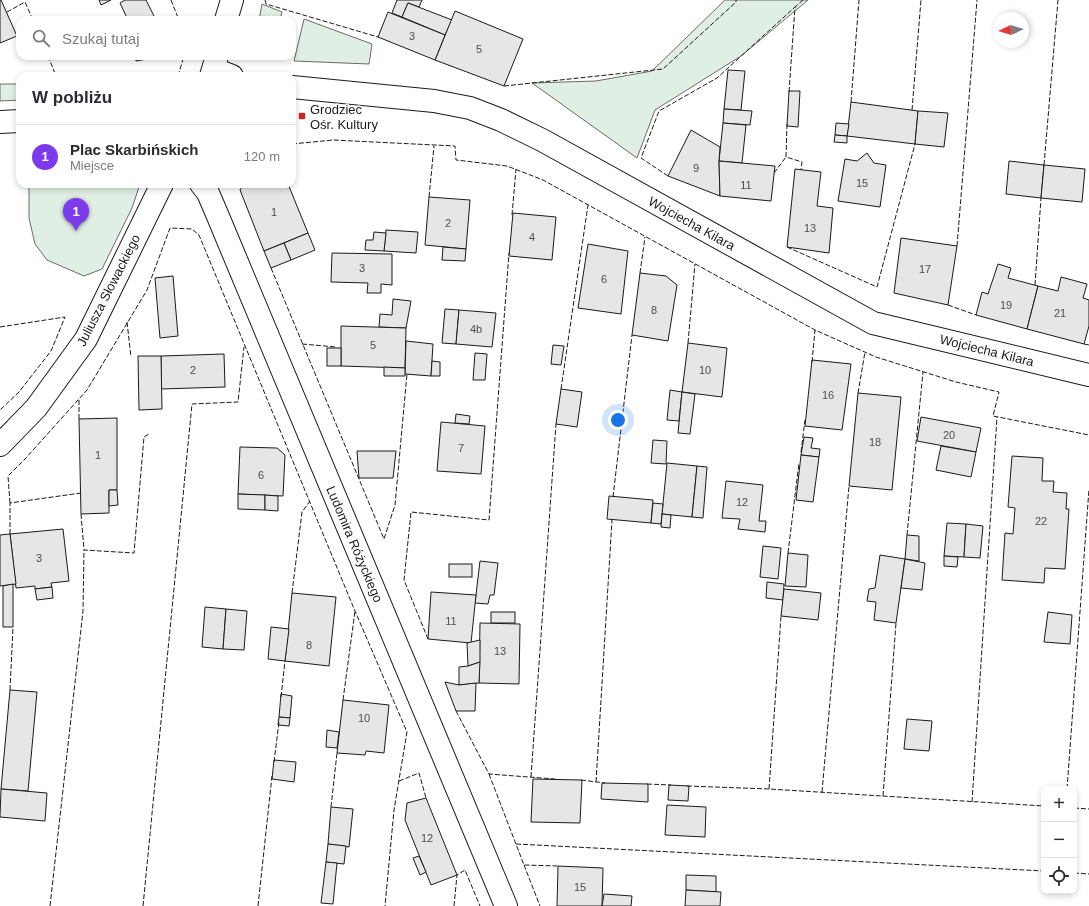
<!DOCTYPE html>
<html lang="pl">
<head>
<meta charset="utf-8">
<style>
	:root { --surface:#fff; --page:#f7f7f7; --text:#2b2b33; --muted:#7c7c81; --line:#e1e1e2; --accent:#7c3aed }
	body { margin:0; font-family:Arial,sans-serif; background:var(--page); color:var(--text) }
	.controls { position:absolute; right:12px; bottom:12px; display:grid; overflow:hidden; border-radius:8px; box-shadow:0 2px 6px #0003 }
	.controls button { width:36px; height:36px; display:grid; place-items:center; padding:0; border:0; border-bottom:1px solid var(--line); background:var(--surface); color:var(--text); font:20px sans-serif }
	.compass { position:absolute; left:993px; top:12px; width:36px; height:36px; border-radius:50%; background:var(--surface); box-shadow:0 2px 6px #0003; rotate:266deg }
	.you { position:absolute; left:618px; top:420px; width:14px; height:14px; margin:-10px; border:3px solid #fff; border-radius:50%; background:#1a73e8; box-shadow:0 0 0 6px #1a73e833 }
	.badge { display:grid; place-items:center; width:26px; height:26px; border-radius:50%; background:var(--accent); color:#fff; font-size:13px; font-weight:700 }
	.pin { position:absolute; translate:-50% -33px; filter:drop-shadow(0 1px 2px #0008) }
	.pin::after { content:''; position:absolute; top:21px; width:14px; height:12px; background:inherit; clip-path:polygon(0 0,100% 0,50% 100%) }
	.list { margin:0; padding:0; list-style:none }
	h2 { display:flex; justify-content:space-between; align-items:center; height:52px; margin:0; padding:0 16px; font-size:17px }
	h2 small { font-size:13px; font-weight:400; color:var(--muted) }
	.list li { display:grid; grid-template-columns:26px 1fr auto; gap:12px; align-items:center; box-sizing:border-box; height:64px; padding:0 16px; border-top:1px solid var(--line) }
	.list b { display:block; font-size:15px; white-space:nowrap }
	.list p { margin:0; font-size:13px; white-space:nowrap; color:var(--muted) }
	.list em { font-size:13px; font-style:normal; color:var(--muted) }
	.icon { flex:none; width:22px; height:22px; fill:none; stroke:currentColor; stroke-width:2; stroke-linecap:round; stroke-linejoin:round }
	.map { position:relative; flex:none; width:1089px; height:906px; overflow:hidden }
	.search { position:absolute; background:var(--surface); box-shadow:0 2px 6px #0003; left:16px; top:16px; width:280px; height:44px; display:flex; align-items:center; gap:10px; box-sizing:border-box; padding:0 14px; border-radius:12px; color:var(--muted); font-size:15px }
	.panel { position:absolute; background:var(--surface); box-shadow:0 2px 6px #0003; left:16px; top:72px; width:280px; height:116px; border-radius:12px }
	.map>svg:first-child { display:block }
	.green { fill:#e0efe3; stroke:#6a6a6a }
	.building { fill:#e6e6e6; stroke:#1a1a1a }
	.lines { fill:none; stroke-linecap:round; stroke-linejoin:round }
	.minor-casing { stroke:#1a1a1a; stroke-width:24 }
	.minor { stroke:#fff; stroke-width:22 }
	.fence { stroke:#1a1a1a; stroke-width:1; stroke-dasharray:5 2; stroke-linecap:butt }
	.poi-dot { fill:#c62828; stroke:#fff; stroke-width:1.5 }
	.labels { text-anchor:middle; stroke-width:3; stroke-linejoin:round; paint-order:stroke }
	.number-label { font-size:11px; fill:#4d4d4d }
	.poi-label { font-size:13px; fill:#1a1a1a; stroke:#fff; text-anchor:start }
	.street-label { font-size:13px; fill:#1a1a1a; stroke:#fff }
</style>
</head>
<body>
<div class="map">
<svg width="1089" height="906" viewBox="0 0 1089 906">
	<rect width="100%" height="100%" fill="#fff"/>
	<!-- green -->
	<g class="green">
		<polygon points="725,0 808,0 741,56 655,110 637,158 532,83 596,81 652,71"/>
		<polygon points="262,4 282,12 280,20 259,20"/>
		<polygon points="304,19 372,44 369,64 294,61"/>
		<polygon points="0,84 20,84 20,100 0,101"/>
		<polygon points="29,184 140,184 132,208 102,269 84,276 47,260 35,244 29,218"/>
	</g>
	<!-- building -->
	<g class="building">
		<polygon points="0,0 1,0 17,36 0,43"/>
		<polygon points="99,0 111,0 101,5"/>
		<polygon points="125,0 146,0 156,20 128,20 120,3"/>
		<polygon points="397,0 422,0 419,7 408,3 402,17 392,13"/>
		<polygon points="408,3 452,20 445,35 402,17"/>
		<polygon points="455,11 523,39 504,86 435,60"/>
		<polygon points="388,12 445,35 435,60 378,37"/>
		<polygon points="135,56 164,56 136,61"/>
		<polygon points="728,70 745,71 741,110 724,109"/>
		<polygon points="789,91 800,91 798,127 787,126"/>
		<polygon points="851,102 918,111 915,144 847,136"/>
		<polygon points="724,109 752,111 750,125 723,123"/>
		<polygon points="918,111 948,113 944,147 915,144"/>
		<polygon points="723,123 746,125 742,163 719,161"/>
		<polygon points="836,123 849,124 847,136 835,135"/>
		<polygon points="691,130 720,147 719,161 720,196 668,176"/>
		<polygon points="835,135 847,136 847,143 834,142"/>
		<polygon points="867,153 874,163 886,165 880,207 838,201 845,159 857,161"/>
		<polygon points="719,161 775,166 771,201 720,196"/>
		<polygon points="1009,161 1044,165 1041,198 1006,194"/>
		<polygon points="1044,165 1085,169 1082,202 1041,198"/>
		<polygon points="795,169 821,172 817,206 833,208 829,253 787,247"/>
		<polygon points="244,184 288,184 308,233 264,251 240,190"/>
		<polygon points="429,197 470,200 466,249 425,245"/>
		<polygon points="513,213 556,217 552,260 509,256"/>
		<polygon points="386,230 418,232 416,253 384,251"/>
		<polygon points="374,232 386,233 384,251 365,250 366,240 373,240"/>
		<polygon points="308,233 315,250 291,260 284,243"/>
		<polygon points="901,238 957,246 948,305 894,293"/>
		<polygon points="284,243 291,260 271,268 264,251"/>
		<polygon points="588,244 628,251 621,314 578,308"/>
		<polygon points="443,247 466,249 465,261 442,260"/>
		<polygon points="332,253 392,254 392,285 381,284 381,293 367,293 368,283 331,282"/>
		<polygon points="998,264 1011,268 1008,278 1038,286 1027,329 976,315 982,292 988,294"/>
		<polygon points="640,273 666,276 677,285 668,341 632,335"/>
		<polygon points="173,276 178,336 160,338 155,278"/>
		<polygon points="1061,277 1087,284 1083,298 1089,300 1089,326 1084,344 1027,329 1038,286 1058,291"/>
		<polygon points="393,299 411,301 406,328 379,327 380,314 392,315"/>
		<polygon points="445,309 459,310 456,344 442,343"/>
		<polygon points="459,310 496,313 492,347 456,344"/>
		<polygon points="341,326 406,328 405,368 341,366"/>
		<polygon points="406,341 433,344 431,376 405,374"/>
		<polygon points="688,343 727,348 722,397 682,392"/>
		<polygon points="553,345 564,346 561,365 551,364"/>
		<rect x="327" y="348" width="14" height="18"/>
		<polygon points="475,353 487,354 485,380 473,380"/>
		<polygon points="224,354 225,387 161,389 161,356"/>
		<polygon points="138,356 161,356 162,409 139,410"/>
		<polygon points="812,360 851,364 842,430 805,426"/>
		<polygon points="432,361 440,362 440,376 431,376"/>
		<polygon points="384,367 405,368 405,376 384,376"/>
		<polygon points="561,389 582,392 577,427 556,424"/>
		<polygon points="670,390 682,392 679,421 667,420"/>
		<polygon points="682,392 695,394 690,434 678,433"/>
		<polygon points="858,393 901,397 892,490 849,486"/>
		<polygon points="456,414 470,416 469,424 455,423"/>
		<polygon points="921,417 981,428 976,452 917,441"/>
		<polygon points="117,418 117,490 109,490 109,513 81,514 79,419"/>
		<polygon points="441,422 485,426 481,474 437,471"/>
		<polygon points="804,437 813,438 811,448 820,449 819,457 801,455"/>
		<polygon points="653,440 667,441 666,464 651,463"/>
		<polygon points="941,446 976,452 971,477 936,470"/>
		<polygon points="240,447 277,448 285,455 283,496 238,494"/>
		<polygon points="357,451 396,451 393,478 359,478"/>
		<polygon points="801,455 819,457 813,502 796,500"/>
		<polygon points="1012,456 1043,458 1042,481 1054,481 1053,492 1067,493 1066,509 1069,509 1065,569 1045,568 1044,583 1002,580 1005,533 1013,534 1015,508 1008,507"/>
		<polygon points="667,463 697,466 692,517 662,514"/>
		<polygon points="697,466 707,467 703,518 692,517"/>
		<polygon points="726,481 763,485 759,521 766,521 765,532 738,529 740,519 722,518"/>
		<polygon points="109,490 117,490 118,505 109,506"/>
		<polygon points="238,494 265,495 265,510 238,509"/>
		<polygon points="265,495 278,496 278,511 265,510"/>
		<polygon points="609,496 653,500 651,523 607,519"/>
		<polygon points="653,503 663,504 661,524 651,523"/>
		<polygon points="662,514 671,515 670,528 661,527"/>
		<polygon points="947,523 966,524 964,557 944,556"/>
		<polygon points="966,524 983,526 980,558 964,557"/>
		<polygon points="63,529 69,581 51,583 52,587 35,589 35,586 16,588 10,534"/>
		<polygon points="10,534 16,584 0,586 0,535"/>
		<polygon points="907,535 919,536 919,561 905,559"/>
		<polygon points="763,546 781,548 778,579 760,577"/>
		<polygon points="788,553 808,555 806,587 785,586"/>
		<polygon points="880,555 905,559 896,623 874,620 876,602 867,601 869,589 875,588"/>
		<polygon points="944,556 958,557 957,567 944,566"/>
		<polygon points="905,559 925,563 922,590 901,588"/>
		<polygon points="480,561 498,563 494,595 490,595 488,604 475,603"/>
		<rect x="449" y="564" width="23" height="13"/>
		<polygon points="767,582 784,584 783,600 766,598"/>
		<polygon points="13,584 13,627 3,627 3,586"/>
		<polygon points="52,587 53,598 37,600 35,589"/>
		<polygon points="784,589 821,593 818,620 781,616"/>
		<polygon points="431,592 476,595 471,643 428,639"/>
		<polygon points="292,593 336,597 329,666 285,661"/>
		<polygon points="205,607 226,609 223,649 202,647"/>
		<polygon points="226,609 247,611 244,650 223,649"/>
		<rect x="491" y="612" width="24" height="11"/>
		<polygon points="1048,612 1072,615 1070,644 1044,642"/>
		<polygon points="480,623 520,624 519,684 479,683"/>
		<polygon points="271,627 289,629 285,661 268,659"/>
		<polygon points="480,640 480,662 468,666 467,643"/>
		<polygon points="480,662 479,683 459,685 459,667 468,666"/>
		<polygon points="445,682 459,685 476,683 475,711 456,711"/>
		<polygon points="10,690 37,692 28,791 1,789"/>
		<polygon points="281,694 292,696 290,718 279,717"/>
		<polygon points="343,700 389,705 384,753 366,751 365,755 337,753"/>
		<polygon points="279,717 290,718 289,726 278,725"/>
		<polygon points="907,719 932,721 929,751 904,749"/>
		<polygon points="327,730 339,732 337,748 326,747"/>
		<polygon points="274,760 296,762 294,782 272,779"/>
		<polygon points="533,779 582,780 580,823 531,822"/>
		<polygon points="602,783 648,784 648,802 601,799"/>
		<polygon points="669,785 689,786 688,801 668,800"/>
		<polygon points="1,789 47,793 45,821 0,817"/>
		<polygon points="426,798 457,875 431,885 405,820 407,803"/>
		<polygon points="667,805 706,807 705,837 665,835"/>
		<polygon points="331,807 353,809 349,847 328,844"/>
		<polygon points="328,844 346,846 344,864 326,862"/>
		<polygon points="419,856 426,872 420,875 413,858"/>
		<polygon points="326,862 337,863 333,904 321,903"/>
		<polygon points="558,866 603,868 602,906 557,906"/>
		<polygon points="686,875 716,876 716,892 686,890"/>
		<polygon points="686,890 721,892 720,906 685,906"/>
		<polygon points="604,894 632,896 631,906 602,906"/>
	</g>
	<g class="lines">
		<!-- minor casing -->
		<g class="minor-casing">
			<g id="minor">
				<polyline points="226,20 232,0"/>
				<polyline points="214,69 232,76"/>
				<polyline points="211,76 217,56"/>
				<polyline points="292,87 434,101 470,108 501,120 542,140 873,323 1089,375"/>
				<polyline points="0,122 20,121"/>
				<polyline points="201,184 208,193 217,214 506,906"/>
				<polyline points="0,445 36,408 86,339 162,184"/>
			</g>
		</g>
		<!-- minor -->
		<use href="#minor" class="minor"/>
		<!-- fence -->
		<g class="fence">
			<polyline points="171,0 179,20"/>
			<polyline points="265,0 266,4 378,37"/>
			<polyline points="7,12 25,2 33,20"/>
			<polyline points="48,56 56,76"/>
			<polyline points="178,76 184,56"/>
			<polyline points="504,86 663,69 736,2 736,0"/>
			<polyline points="789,92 795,7 803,0"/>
			<polyline points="851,102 859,0"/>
			<polyline points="912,110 921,0"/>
			<polyline points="787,124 786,157 802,162 801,170"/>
			<polyline points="292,144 333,140 455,146 456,160 507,166 543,180 815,330 876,357 956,382 999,392 993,416 1089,435"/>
			<polyline points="1044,165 1058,0"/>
			<polyline points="774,173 786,157"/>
			<polyline points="668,176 641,158 659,111 717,78 795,7"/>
			<polyline points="429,197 434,146"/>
			<polyline points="512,215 516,169"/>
			<polyline points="957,246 977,0"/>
			<polyline points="787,247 877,287 915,144"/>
			<polyline points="271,268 384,539 395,505 407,374"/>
			<polyline points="640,273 645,237"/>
			<polyline points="1035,285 1041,198"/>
			<polyline points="948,305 976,315"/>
			<polyline points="127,322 131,357"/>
			<polyline points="0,327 65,317 51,351 19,392 0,410"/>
			<polyline points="688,343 695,264"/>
			<polyline points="302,344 336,347"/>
			<polyline points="1084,344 1089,345"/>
			<polyline points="812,362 815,330"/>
			<polyline points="561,389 588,205"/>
			<polyline points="858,393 865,352"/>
			<polyline points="79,419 79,399"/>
			<polyline points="801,452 805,420"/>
			<polyline points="613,497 632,335"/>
			<polyline points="10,503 8,476 25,459 87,390 147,290 170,228 192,229 199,235 355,611 407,732 394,810 385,906"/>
			<polyline points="81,514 84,550 134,553 144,437 149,434"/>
			<polyline points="10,534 10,503 81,493"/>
			<polyline points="907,535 923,372"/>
			<polyline points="788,553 799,463"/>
			<polyline points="292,593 302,512 310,501"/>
			<polyline points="428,639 404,580 411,512 489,520 509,253"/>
			<polyline points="10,690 13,627"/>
			<polyline points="281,697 285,661"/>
			<polyline points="343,700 355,611"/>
			<polyline points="456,711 489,774 555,779"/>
			<polyline points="274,762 279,722"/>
			<polyline points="489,774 524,865 558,866"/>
			<polyline points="531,777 556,424"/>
			<polyline points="581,780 605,783"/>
			<polyline points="399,781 419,773 426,798"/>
			<polyline points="596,782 612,520"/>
			<polyline points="647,784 671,785"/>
			<polyline points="687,786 769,789 1044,806"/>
			<polyline points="769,789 781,616"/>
			<polyline points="1067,789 1089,489"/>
			<polyline points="822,792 849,486"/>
			<polyline points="883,796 896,623"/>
			<polyline points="972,802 997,417"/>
			<polyline points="331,807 337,753"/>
			<polyline points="1074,808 1089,809"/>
			<polyline points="516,844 1044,871"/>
			<polyline points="524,865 540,906"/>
			<polyline points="1074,873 1089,874"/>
			<polyline points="50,906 83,611 84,550"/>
			<polyline points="143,906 192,404 238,402 244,347"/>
			<polyline points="258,906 272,776"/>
			<polyline points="454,906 457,875 465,870 480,906"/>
		</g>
	</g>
	<!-- markers -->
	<rect class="poi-dot" x="298" y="112" width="8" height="8" rx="2"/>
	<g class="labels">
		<!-- number labels -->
		<g class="number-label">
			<text x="412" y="40">3</text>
			<text x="479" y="53">5</text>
			<text x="696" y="172">9</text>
			<text x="862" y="187">15</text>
			<text x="746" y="189">11</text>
			<text x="274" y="216">1</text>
			<text x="448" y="227">2</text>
			<text x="810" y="232">13</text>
			<text x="532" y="241">4</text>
			<text x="362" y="272">3</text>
			<text x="925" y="273">17</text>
			<text x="604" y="283">6</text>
			<text x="1006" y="309">19</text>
			<text x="654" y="314">8</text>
			<text x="1060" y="317">21</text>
			<text x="476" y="333">4b</text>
			<text x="373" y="349">5</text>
			<text x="193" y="374">2</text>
			<text x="705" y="374">10</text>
			<text x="828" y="399">16</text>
			<text x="949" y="439">20</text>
			<text x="875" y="446">18</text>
			<text x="461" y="452">7</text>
			<text x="98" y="459">1</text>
			<text x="261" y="479">6</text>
			<text x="742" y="506">12</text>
			<text x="1041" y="525">22</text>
			<text x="39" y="562">3</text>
			<text x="451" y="625">11</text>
			<text x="309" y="649">8</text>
			<text x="500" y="655">13</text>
			<text x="364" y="722">10</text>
			<text x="427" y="842">12</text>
			<text x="580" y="891">15</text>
		</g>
		<!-- poi labels -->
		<g class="poi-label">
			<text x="310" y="114">Grodziec<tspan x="310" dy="15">Ośr. Kultury</tspan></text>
		</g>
		<!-- street labels -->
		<g class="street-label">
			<text transform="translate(692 223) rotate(29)" y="5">Wojciecha Kilara</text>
			<text transform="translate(108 290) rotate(-63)" y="5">Juliusza Słowackiego</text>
			<text transform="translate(987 350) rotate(14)" y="5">Wojciecha Kilara</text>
			<text transform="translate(355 544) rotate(67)" y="5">Ludomira Różyckiego</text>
		</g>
	</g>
</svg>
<div class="controls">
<button>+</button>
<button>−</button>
<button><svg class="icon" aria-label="locate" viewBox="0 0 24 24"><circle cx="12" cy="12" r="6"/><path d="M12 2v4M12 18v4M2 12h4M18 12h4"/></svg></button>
</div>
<svg class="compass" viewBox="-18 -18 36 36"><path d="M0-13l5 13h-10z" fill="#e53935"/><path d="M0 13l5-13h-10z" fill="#7c7c81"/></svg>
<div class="you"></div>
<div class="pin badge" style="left:76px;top:231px">1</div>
<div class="search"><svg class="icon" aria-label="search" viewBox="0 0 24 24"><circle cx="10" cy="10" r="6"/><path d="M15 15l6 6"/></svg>Szukaj tutaj</div>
<section class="panel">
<h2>W pobliżu<small></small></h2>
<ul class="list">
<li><span class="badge">1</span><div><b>Plac Skarbińskich</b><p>Miejsce</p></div><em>120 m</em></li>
</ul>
</section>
</div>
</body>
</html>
